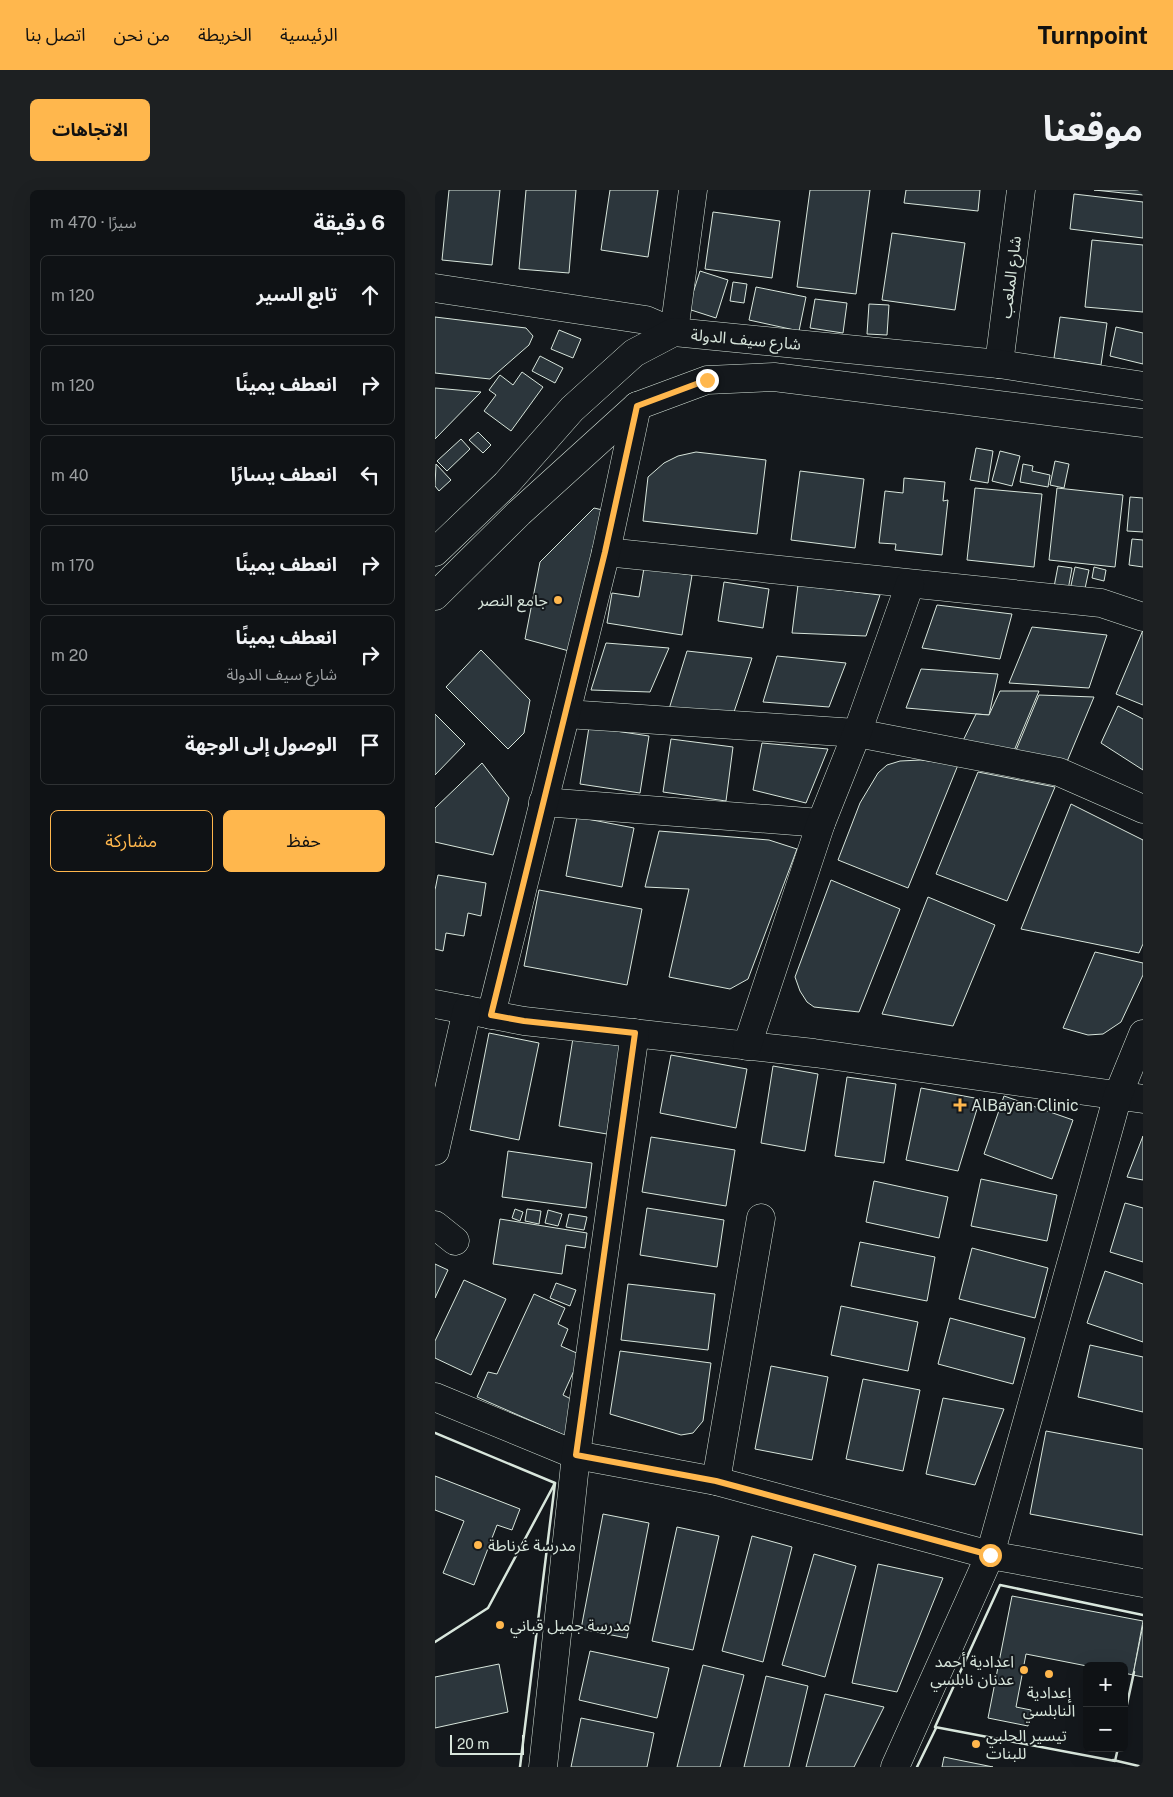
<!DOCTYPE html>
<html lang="ar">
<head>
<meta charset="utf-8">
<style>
	:root { --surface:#0f1215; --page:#1d2022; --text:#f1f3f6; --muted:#9b9ea0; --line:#2f3234; --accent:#ffb74d }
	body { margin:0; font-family:"Public Sans","Noto Sans Arabic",sans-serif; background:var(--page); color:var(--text); direction:rtl }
	.controls { position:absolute; right:15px; bottom:15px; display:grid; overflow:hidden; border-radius:8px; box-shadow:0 5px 20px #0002 }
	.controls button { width:45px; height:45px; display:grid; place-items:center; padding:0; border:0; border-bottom:1px solid var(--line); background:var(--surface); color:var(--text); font:25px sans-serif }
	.scale { position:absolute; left:15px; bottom:12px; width:74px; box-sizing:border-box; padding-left:5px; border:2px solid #d8e6dc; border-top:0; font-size:14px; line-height:18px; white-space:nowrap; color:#d8e6dc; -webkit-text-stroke:4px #14181c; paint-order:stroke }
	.stop { position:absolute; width:15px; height:15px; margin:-11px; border:4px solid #ffb74d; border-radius:50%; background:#fff }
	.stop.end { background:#ffb74d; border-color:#fff; box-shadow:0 1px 5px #0008 }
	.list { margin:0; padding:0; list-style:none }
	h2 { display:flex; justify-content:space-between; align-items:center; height:65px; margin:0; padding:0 20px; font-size:21px }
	h2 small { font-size:16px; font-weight:400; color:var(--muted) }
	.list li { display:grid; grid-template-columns:32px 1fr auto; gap:15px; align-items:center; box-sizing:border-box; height:80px; margin:0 10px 10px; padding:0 10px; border:1px solid var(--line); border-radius:8px }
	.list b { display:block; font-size:19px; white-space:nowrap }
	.list p { margin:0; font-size:16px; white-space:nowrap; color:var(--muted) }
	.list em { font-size:16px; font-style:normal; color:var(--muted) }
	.actions { display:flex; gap:10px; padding:15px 20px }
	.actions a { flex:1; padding:11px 0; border:1px solid var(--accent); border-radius:8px; text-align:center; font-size:18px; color:var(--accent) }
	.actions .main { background:var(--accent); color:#111 }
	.icon { flex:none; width:28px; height:28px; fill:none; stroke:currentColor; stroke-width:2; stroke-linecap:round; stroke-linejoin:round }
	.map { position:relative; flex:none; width:708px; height:1577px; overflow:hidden; direction:ltr; border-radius:8px }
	header { display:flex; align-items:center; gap:30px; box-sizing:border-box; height:70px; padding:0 25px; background:var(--accent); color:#111 }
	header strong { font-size:24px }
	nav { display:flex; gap:28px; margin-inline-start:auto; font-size:18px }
	.intro { display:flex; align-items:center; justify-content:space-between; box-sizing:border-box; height:120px; padding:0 30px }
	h1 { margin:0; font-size:35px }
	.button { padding:12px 22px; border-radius:8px; background:var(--accent); color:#111; font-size:18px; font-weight:700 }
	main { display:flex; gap:30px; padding:0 30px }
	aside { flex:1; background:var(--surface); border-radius:8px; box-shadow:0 5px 20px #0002 }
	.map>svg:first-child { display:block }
	.building { fill:#2c363c; stroke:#d8e6dc }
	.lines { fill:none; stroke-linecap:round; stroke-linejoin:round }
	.minor-casing { stroke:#d8e6dc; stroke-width:29 }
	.major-casing { stroke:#d8e6dc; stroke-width:29 }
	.minor { stroke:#14181c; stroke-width:28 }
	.major { stroke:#14181c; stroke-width:28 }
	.wall { stroke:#d8e6dc; stroke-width:2.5 }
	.route { stroke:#ffb74d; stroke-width:6 }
	.poi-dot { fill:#ffb74d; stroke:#14181c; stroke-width:2 }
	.labels { text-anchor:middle; stroke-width:4; stroke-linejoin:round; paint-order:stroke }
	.street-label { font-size:16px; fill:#d8e6dc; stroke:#14181c }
	.poi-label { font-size:16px; fill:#d8e6dc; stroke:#14181c; text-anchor:start }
</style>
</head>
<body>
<header>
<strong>Turnpoint</strong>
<nav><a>الرئيسية</a><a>الخريطة</a><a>من نحن</a><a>اتصل بنا</a></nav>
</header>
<div class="intro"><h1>موقعنا</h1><a class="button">الاتجاهات</a></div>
<main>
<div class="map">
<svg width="708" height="1577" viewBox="0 0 708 1577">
	<rect width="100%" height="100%" fill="#14181c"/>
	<!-- building -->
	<g class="building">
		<polygon points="14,0 65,0 57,75 7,70"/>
		<polygon points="91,0 141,0 134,83 84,79"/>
		<polygon points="175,0 223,0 213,67 166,60"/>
		<polygon points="375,0 435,0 421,104 362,97"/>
		<polygon points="471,0 545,0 543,21 469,13"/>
		<polygon points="659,0 708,0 708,5"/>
		<polygon points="639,4 708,12 708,48 635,39"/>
		<polygon points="278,22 345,31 337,88 270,79"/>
		<polygon points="457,43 530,53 520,120 447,110"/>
		<polygon points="657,50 708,55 708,122 650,117"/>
		<polygon points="265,81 293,90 281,128 253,119"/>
		<polygon points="298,92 312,94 309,113 295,111"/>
		<polygon points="321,97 371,107 364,141 314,130"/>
		<polygon points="380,109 412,113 408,143 375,138"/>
		<polygon points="434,114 454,115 452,145 432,144"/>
		<polygon points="0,127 91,138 98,146 94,155 55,189 0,183"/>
		<polygon points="625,127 672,133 666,175 619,168"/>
		<polygon points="681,137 708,143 708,174 675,166"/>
		<polygon points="124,140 146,149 138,168 116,159"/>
		<polygon points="105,166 128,178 120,193 97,181"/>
		<polygon points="87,182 108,197 76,241 49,221 61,205 54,200 65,185 78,195"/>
		<polygon points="0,198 46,202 0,249"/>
		<polygon points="43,242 56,255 48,263 34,250"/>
		<polygon points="26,249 35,259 12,281 2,271"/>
		<polygon points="541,258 558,261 553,293 535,290"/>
		<polygon points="565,261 585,266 577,296 557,291"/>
		<polygon points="261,262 331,270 322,344 208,331 213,287 229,273 243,266"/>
		<polygon points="620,271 634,274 629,298 615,295"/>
		<polygon points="1,274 16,290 4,301 0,296"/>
		<polygon points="588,274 598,276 597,281 615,285 613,297 585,292"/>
		<polygon points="365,281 429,289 420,358 356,350"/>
		<polygon points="469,288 510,292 508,311 513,310 507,365 460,360 461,354 444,353 450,301 468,303"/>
		<polygon points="540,298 607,304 599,377 532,370"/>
		<polygon points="622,298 688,305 680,377 614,370"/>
		<polygon points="695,307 708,308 708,342 692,341"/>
		<polygon points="159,318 172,321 134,461 90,449 105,372"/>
		<polygon points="697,349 708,350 708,377 694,375"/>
		<polygon points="623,376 637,378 633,400 619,397"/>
		<polygon points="640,377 654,380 649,403 635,400"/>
		<polygon points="659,377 671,380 669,391 657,388"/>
		<polygon points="209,378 257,385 247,445 172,433 177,403 204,407"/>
		<polygon points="289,392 334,399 328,438 283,431"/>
		<polygon points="363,395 445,405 431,446 357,443"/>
		<polygon points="502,415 577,424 565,469 487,458"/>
		<polygon points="597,437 672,445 654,498 574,493"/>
		<polygon points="708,440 708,515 681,504"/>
		<polygon points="171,453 234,458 215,502 156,500"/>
		<polygon points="46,460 95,510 89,543 73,559 11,497"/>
		<polygon points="252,461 317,468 298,525 234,519"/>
		<polygon points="342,466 411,473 394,517 328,512"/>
		<polygon points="486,479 563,484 554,525 471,518"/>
		<polygon points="565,501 604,501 576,568 524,559 541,524 554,525"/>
		<polygon points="604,505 659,507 631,574 579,565"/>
		<polygon points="683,516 708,529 708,580 666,553"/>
		<polygon points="0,524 30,554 0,585"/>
		<polygon points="154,537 214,546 205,603 145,594"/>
		<polygon points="236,549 298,557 291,611 228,602"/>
		<polygon points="327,553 393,559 371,613 318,600"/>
		<polygon points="486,570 523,575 473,698 403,670 425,613 443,583 452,575 465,571"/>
		<polygon points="47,573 74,608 58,665 0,652 0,618"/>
		<polygon points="543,582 620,597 572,711 501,684"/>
		<polygon points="636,614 708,650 708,754 704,763 586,739"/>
		<polygon points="142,627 199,638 187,697 131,686"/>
		<polygon points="224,641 334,650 362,659 313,789 295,799 234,787 254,699 210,697"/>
		<polygon points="3,685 51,693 46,726 33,723 29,746 11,743 8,761 0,759 0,700"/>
		<polygon points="396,690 465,719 424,822 379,817 372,812 365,801 360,787"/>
		<polygon points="104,700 207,719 192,795 89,776"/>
		<polygon points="493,707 560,735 518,836 447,824"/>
		<polygon points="660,762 708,773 708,785 686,832 668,844 653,845 628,838"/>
		<polygon points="54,843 104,853 84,950 35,940"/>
		<polygon points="138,848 187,856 172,944 124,936"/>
		<polygon points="236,865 312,879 301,938 225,923"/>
		<polygon points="338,876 383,884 370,961 326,953"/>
		<polygon points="412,887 461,894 449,973 400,966"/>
		<polygon points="486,898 545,909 523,981 471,970"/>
		<polygon points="569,906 638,930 617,989 549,964"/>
		<polygon points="708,946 708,990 692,987"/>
		<polygon points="216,947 300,960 291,1016 207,1002"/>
		<polygon points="73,961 157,973 151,1018 67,1007"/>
		<polygon points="546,989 622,1005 612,1051 536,1036"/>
		<polygon points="439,991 513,1007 504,1048 431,1032"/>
		<polygon points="690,1013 708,1018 708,1072 675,1062"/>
		<polygon points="212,1018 289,1030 282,1077 205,1065"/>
		<polygon points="80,1019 88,1022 85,1031 77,1028"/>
		<polygon points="92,1019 106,1021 104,1034 90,1031"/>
		<polygon points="113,1020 127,1024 123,1036 110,1033"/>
		<polygon points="134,1024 152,1027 149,1040 131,1037"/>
		<polygon points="65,1029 152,1043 150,1058 131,1055 127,1084 58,1074"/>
		<polygon points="425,1052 500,1067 492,1111 416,1096"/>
		<polygon points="537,1058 613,1078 600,1128 524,1109"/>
		<polygon points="0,1074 13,1080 0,1108"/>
		<polygon points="670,1081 708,1094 708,1152 652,1133"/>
		<polygon points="29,1090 71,1109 36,1185 0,1168 0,1151"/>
		<polygon points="121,1093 141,1100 135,1116 115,1108"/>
		<polygon points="193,1094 280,1104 273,1160 186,1150"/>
		<polygon points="99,1104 130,1118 123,1134 133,1139 126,1156 146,1165 128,1205 146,1214 131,1246 42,1207 53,1182 62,1184"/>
		<polygon points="406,1116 483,1132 473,1181 396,1165"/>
		<polygon points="515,1128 590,1148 578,1194 503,1174"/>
		<polygon points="655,1155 708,1167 708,1222 643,1207"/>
		<polygon points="185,1161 276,1173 268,1231 258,1243 246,1245 175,1224"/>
		<polygon points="336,1176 393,1187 377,1270 320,1259"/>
		<polygon points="428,1189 485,1200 468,1281 411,1269"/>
		<polygon points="508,1208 569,1219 540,1295 491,1284"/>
		<polygon points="611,1241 708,1259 708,1345 595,1324"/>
		<polygon points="0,1286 85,1319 77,1340 62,1335 39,1395 8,1383 29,1331 0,1320"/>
		<polygon points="168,1324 214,1333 192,1448 146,1439"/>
		<polygon points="242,1337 284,1346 258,1460 217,1451"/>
		<polygon points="317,1346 357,1357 328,1472 287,1461"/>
		<polygon points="379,1364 421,1376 390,1487 347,1475"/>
		<polygon points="443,1374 508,1388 462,1502 417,1493"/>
		<polygon points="577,1406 708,1431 698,1485 689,1483 689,1476 652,1476 591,1464 581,1517 596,1520 593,1536 553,1528"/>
		<polygon points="708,1435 708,1487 698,1485"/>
		<polygon points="155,1461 234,1478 222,1528 144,1510"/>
		<polygon points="64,1474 73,1522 0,1538 0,1487"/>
		<polygon points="268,1475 309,1485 285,1577 242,1577"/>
		<polygon points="331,1486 373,1496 354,1577 309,1577"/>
		<polygon points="390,1504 449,1517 419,1577 371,1577"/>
		<polygon points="146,1528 219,1543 212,1577 136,1577"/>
		<polygon points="509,1567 558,1577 507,1577"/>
	</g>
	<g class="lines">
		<!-- minor casing -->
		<g class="minor-casing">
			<g id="minor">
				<polyline points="0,98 211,130 239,142 258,0"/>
				<polyline points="171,362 666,413 708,427"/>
				<polyline points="131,524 422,543 624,582 708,619"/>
				<polyline points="108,612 386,633"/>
				<polyline points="0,814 89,831 379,863 708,909"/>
				<polyline points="56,825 171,362 202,216"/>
				<polyline points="312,856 386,633 422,543 475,394"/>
				<polyline points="0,961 32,820"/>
				<polyline points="0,1035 20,1051"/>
				<polyline points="0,1207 141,1265 281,1291 555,1365 708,1393"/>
				<polyline points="281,1291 326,1028"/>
				<polyline points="108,1577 141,1265 200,843"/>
				<polyline points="460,1577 555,1365 683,905 708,844"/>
			</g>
		</g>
		<!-- major casing -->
		<g class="major-casing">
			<g id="major">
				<polyline points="564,174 586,0"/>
				<polyline points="0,362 71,294 137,219 199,163 239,142 564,174 708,196"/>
				<polyline points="0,406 84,323 202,216 272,190 339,187 708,233"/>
			</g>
		</g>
		<!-- minor -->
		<use href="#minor" class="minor"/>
		<!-- major -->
		<use href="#major" class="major"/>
		<!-- wall -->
		<g class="wall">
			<polyline points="0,1243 120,1293 119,1295"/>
			<polyline points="0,1452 53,1418 120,1293 85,1577"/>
			<polyline points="689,1528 699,1482"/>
			<polyline points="683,1558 680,1571 500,1537 565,1395 708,1425"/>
			<polyline points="678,1570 708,1577"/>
			<polyline points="482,1577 501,1538"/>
		</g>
	</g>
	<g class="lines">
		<!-- route -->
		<polyline class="route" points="272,190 202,216 170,362 56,825 89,831 200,843 141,1265 281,1291 555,1365"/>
	</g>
	<!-- markers -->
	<g class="poi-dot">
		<circle cx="123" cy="410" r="5"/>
		<path d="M522.5 907.5h5v5h5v5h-5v5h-5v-5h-5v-5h5z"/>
		<circle cx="43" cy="1355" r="5"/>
		<circle cx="65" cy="1435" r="5"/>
		<circle cx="589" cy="1480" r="5"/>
		<circle cx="614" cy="1484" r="5"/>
		<circle cx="541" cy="1554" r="5"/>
	</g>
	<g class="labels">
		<!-- street labels -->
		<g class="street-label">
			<text transform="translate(575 87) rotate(-83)" y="6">شارع الملعب</text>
			<text transform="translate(311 149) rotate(5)" y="6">شارع سيف الدولة</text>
		</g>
		<!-- poi labels -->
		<g class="poi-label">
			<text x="113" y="416" text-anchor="end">جامع النصر</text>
			<text x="536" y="921">AlBayan Clinic</text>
			<text x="53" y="1361">مدرسة غرناطة</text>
			<text x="75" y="1441">مدرسة جميل قباني</text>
			<text x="579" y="1477" text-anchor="end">اعدادية أحمد<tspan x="579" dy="18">عدنان نابلسي</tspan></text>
			<text x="614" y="1508" text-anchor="middle">إعدادية<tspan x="614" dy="18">النابلسي</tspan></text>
			<text x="551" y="1551">تيسير الحلبي<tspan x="551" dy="18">للبنات</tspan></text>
		</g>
	</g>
</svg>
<div class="controls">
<button>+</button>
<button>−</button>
</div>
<div class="scale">20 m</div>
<div class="stop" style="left:555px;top:1365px"></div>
<div class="stop end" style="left:272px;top:190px"></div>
</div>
<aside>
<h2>6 دقيقة<small>سيرًا · 470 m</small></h2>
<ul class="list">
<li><svg class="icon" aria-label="ahead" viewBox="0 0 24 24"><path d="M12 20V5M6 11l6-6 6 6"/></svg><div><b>تابع السير</b></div><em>120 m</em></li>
<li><svg class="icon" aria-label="right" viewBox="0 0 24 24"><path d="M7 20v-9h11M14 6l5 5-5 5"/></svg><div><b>انعطف يمينًا</b></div><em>120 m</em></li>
<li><svg class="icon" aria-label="left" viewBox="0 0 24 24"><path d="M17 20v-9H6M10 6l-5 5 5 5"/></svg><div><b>انعطف يسارًا</b></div><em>40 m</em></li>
<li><svg class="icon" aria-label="right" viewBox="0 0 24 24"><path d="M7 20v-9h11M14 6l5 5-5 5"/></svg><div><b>انعطف يمينًا</b></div><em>170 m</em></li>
<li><svg class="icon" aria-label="right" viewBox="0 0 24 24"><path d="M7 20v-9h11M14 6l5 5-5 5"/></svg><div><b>انعطف يمينًا</b><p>شارع سيف الدولة</p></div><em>20 m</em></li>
<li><svg class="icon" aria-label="arrive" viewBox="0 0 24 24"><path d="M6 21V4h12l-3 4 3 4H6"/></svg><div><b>الوصول إلى الوجهة</b></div></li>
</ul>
<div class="actions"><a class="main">حفظ</a><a>مشاركة</a></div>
</aside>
</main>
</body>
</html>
